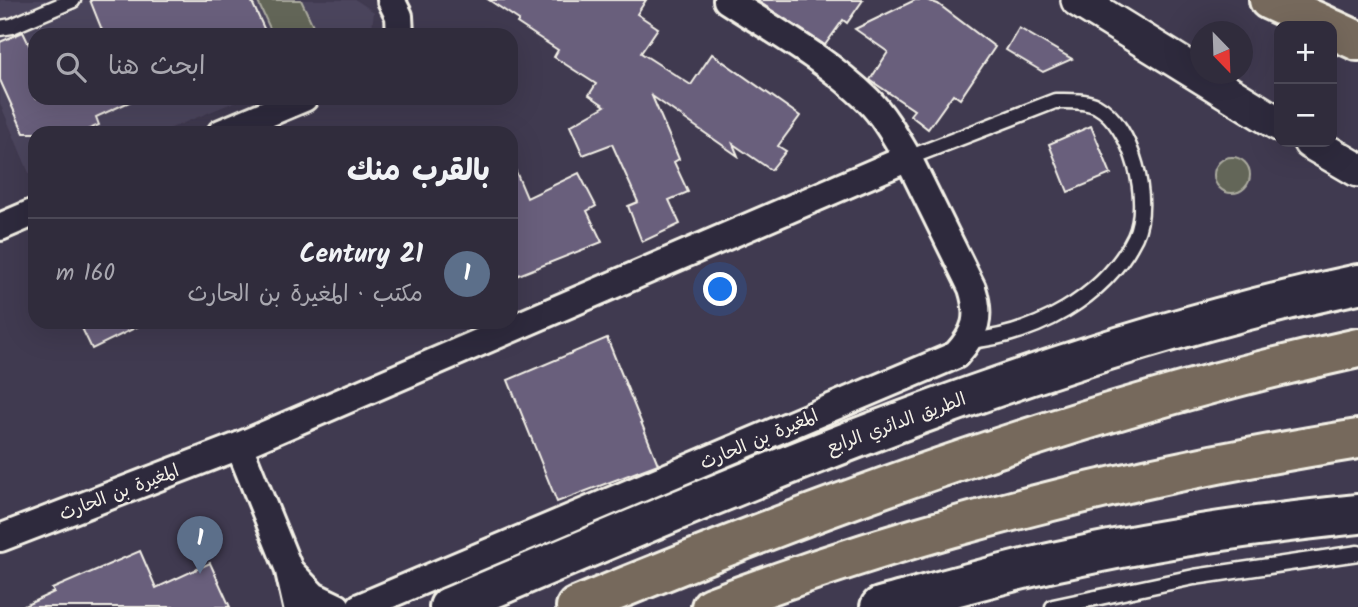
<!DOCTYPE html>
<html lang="ar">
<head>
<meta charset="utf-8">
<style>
	:root { --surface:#302c3c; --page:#3c3847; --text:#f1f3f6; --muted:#a8a7af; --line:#4b4856; --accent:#ff9aa2 }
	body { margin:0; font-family:Kalam,"Playpen Sans Arabic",sans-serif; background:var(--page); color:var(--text); direction:rtl }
	.controls { position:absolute; right:21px; top:21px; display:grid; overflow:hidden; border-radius:14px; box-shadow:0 7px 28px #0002 }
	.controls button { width:63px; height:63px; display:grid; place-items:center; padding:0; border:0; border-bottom:2px solid var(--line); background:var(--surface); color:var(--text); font:35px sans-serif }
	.compass { position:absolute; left:1190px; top:21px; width:63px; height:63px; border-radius:50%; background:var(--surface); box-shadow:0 7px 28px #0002; rotate:157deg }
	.you { position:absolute; left:721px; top:290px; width:24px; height:24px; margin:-18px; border:5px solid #fff; border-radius:50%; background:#1a73e8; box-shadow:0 0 0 10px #1a73e833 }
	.badge { display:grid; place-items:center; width:46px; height:46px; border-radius:50%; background:var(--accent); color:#fff; font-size:23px; font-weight:700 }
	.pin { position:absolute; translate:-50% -58px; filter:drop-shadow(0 2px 4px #0008) }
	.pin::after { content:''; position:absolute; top:37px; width:24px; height:21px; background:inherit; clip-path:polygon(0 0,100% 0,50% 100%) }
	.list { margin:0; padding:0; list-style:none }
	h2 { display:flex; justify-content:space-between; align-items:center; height:91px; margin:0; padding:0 28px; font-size:30px }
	h2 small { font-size:23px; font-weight:400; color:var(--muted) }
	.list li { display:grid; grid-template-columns:46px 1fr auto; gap:21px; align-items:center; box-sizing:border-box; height:112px; padding:0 28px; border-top:2px solid var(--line) }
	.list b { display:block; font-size:26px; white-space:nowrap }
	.list p { margin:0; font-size:23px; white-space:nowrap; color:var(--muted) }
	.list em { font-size:23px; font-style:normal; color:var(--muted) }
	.icon { flex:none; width:38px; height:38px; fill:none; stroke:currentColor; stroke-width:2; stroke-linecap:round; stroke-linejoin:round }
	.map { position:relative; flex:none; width:1358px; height:607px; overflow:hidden; direction:ltr }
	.search { position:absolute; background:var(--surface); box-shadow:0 7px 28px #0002; left:28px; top:28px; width:490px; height:77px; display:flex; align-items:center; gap:18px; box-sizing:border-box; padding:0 24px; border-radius:21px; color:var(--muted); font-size:26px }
	.panel { position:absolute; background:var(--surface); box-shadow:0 7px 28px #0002; left:28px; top:126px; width:490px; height:203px; border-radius:21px; direction:rtl }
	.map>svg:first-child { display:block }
	.built { fill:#4c455d }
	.green { fill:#636658; stroke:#acaca0; stroke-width:2 }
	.building { fill:#695f7c; stroke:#f4f1e8; stroke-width:2 }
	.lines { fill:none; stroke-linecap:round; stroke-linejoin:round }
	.service-casing { stroke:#f4f1e8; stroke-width:19 }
	.minor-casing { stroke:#f4f1e8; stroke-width:32 }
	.tertiary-casing { stroke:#f4f1e8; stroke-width:38 }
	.secondary-casing { stroke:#f4f1e8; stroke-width:44 }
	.primary-casing { stroke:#f4f1e8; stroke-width:44 }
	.motorway-casing { stroke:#f4f1e8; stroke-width:44 }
	.service { stroke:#2f2a3d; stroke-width:14 }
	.minor { stroke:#2f2a3d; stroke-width:26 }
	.tertiary { stroke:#2f2a3d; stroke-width:33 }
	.secondary { stroke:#2f2a3d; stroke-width:38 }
	.primary { stroke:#76695c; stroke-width:38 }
	.motorway { stroke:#76695c; stroke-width:38 }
	.labels { text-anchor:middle; stroke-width:5; stroke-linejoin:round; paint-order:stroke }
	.street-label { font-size:18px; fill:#f4f1e8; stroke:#2f2a3d }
</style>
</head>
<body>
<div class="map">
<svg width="1358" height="607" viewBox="0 0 1358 607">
	<rect width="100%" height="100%" fill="#403a50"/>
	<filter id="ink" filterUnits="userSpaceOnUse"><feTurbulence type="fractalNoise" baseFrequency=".0143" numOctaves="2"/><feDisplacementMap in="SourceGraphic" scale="14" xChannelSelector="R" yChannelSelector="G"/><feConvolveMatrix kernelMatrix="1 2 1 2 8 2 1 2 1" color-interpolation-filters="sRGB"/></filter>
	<g filter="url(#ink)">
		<!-- built -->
		<polygon class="built" points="0,0 356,0 374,12 371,35 35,35 35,98 244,98 159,133 35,133 34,185 0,103"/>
		<!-- green -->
		<g class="green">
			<polygon points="257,0 301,0 316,32 309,35 273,35"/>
			<circle cx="1232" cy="175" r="18"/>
		</g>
		<!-- building -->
		<g class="building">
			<polygon points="90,0 251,0 267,35 104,35"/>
			<polygon points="489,0 646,0 637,14 658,28 641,53 691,85 712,54 800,116 778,146 786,151 771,170 733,144 738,156 652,96 679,159 674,162 688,192 669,200 680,224 642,242 628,206 638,202 612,144 583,155 570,126 605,106 589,95 596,84 554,57 558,50 517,23 519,20"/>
			<polygon points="756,0 863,0 847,23 843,20 825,45"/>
			<polygon points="915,0 927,0 938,4 995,47 960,99 953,94 928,129 910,115 914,110 870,80 888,52 855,29"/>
			<polygon points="1019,28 1072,59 1043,72 1006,50"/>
			<polygon points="23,32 35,57 35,98 138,98 96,117 99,125 80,133 24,133 0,80 0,42"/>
			<polygon points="1091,126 1111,174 1068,192 1049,144"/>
			<polygon points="511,160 527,198 579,173 596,206 587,211 602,242 511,278"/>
			<polygon points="79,322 147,322 92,349"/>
			<polygon points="607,338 658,464 557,502 508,380"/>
			<polygon points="140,551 156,588 210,563 230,607 22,607 54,592 52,589"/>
		</g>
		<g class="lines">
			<!-- service casing -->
			<g class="service-casing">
				<g id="service">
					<polyline points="0,28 12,26 73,0"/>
					<path d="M908,158L1055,101C1068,101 1085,100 1097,106C1132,125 1152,201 1135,237C1105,298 1035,335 969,341"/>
					<polyline points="1053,607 1194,577 1358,553"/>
				</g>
			</g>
			<!-- minor casing -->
			<g class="minor-casing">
				<g id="minor">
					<polyline points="391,0 399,16 400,35"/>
					<polyline points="221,133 304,98"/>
					<polyline points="0,227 35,212"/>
					<polyline points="239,446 288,567 297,607"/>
					<path d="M0,538L239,446L908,158C896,138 885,117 868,100C827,60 775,31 727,0"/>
					<polyline points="291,572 314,596 337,607"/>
					<path d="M360,607L956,355C977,332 981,317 972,288L908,158"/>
				</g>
			</g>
			<!-- tertiary casing -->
			<g class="tertiary-casing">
				<g id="tertiary">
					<polyline points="1078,0 1279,124"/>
					<polyline points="1310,142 1358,170"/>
				</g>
			</g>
			<!-- secondary casing -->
			<g class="secondary-casing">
				<g id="secondary">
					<path d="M449,607C745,481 1042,351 1358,284"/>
					<path d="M880,607C944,590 1008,571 1072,558C1167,537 1262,524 1358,514"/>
				</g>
			</g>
			<!-- primary casing -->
			<g class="primary-casing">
				<g id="primary">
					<path d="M576,607C830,502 1089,407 1358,348"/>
					<path d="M711,607C921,527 1137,474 1358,439"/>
				</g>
			</g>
			<!-- motorway casing -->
			<g class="motorway-casing">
				<g id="motorway">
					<polyline points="1269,0 1326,26"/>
					<polyline points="1332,29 1358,41"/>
				</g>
			</g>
			<!-- service -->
			<use href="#service" class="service"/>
			<!-- minor -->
			<use href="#minor" class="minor"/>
			<!-- tertiary -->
			<use href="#tertiary" class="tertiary"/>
			<!-- secondary -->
			<use href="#secondary" class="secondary"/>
			<!-- primary -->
			<use href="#primary" class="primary"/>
			<!-- motorway -->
			<use href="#motorway" class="motorway"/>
		</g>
	</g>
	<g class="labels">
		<!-- street labels -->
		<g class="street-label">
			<text transform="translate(896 423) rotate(-20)" y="6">الطريق الدائري الرابع</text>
			<text transform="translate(759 439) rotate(-23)" y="6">المغيرة بن الحارث</text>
			<text transform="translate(119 492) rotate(-21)" y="6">المغيرة بن الحارث</text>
		</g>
	</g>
</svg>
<div class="controls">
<button>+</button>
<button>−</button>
</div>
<svg class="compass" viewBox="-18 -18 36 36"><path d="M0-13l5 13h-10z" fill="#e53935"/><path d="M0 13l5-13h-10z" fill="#a8a7af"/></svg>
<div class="you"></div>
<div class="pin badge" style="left:200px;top:574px;background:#5c6f8a">1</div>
<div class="search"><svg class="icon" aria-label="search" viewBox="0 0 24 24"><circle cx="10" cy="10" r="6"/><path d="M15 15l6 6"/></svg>ابحث هنا</div>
<section class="panel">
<h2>بالقرب منك<small></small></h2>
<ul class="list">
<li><span class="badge" style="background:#5c6f8a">1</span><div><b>Century 21</b><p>مكتب · المغيرة بن الحارث</p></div><em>160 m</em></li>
</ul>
</section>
</div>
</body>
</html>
